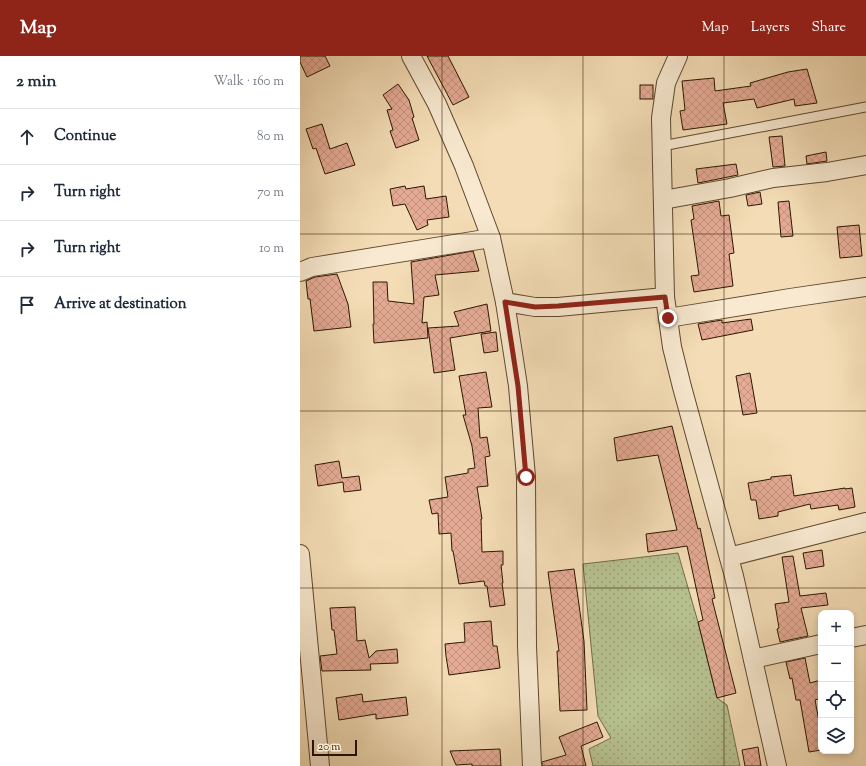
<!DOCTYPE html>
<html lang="en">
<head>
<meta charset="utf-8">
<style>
	:root { --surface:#fff; --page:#f2f2f3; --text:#1f2937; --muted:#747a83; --line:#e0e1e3; --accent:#8f2418 }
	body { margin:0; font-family:"Sorts Mill Goudy",serif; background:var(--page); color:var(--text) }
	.controls { position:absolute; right:12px; bottom:12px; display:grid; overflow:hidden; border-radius:8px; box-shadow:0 2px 6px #0003 }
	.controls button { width:36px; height:36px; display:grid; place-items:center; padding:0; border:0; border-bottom:1px solid var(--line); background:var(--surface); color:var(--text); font:20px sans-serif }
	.scale { position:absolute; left:12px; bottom:10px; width:45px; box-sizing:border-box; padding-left:4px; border:2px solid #2c1601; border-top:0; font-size:11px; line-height:14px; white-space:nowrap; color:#2c1601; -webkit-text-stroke:3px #f8e9d0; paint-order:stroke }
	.stop { position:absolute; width:12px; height:12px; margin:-9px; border:3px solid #8f2418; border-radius:50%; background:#fff }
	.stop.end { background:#8f2418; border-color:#fff; box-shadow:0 1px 4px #0008 }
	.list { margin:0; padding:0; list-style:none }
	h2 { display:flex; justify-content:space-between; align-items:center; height:52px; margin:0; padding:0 16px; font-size:17px }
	h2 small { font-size:13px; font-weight:400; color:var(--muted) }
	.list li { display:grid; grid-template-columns:26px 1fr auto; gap:12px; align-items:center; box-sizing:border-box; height:56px; padding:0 16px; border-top:1px solid var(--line) }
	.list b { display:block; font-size:15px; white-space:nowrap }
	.list em { font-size:13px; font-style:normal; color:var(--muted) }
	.icon { flex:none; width:22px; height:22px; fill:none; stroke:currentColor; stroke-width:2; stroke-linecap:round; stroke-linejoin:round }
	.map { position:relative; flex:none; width:566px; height:710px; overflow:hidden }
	header { display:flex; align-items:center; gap:24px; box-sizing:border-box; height:56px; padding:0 20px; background:var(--accent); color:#fff }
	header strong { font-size:19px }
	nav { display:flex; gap:22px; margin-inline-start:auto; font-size:14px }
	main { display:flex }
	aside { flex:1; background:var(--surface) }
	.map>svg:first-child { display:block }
	.grass { fill:url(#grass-dots); stroke:#726c49 }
	.building { fill:url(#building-cross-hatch); stroke:#2c1601 }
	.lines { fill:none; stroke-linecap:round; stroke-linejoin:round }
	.service-casing { stroke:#5e482e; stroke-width:11 }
	.minor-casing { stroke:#5e482e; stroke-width:20 }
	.service { stroke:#f8e9d0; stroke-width:9 }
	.minor { stroke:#f8e9d0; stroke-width:18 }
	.route { stroke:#8f2418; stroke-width:5 }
	.grid { fill:none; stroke:#2c1601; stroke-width:1; stroke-opacity:0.55 }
</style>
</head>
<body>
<header>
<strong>Map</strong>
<nav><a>Map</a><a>Layers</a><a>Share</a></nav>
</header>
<main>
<aside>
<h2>2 min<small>Walk · 160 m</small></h2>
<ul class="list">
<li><svg class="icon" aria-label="ahead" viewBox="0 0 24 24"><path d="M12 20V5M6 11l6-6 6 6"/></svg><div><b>Continue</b></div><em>80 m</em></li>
<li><svg class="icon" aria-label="right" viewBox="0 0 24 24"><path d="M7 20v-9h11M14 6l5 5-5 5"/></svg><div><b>Turn right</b></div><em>70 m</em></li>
<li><svg class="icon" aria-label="right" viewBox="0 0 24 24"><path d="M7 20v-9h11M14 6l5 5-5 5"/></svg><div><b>Turn right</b></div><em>10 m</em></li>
<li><svg class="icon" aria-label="arrive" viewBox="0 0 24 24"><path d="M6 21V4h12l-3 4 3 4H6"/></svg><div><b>Arrive at destination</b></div></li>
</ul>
</aside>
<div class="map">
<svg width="566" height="710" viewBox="0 0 566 710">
	<defs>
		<pattern id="grass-dots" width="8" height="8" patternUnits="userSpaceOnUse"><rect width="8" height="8" fill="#b7c291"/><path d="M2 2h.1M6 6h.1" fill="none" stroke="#9ea67b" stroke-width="1.8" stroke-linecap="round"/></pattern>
		<pattern id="building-cross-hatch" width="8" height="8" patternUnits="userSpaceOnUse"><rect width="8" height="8" fill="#e5ab95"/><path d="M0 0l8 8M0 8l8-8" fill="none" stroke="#c5927f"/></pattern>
	</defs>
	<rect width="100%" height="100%" fill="#f4ddb6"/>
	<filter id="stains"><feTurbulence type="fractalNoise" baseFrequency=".005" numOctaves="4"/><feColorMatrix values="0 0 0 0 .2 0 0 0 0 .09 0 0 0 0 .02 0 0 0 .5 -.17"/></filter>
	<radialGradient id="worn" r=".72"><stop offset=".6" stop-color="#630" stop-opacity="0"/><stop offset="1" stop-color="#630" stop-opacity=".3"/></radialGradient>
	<!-- grass -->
	<polygon class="grass" points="378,497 398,566 417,642 427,649 440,710 293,710 289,693 311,682 298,660 283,508"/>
	<!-- building -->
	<g class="building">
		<polygon points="0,0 25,0 30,10 7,21 0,6"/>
		<polygon points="127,0 148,0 169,41 153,49"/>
		<polygon points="507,13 517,47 495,50 494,43 457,52 454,43 423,47 427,68 383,74 380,55 385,54 382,25 414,22 415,35 451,30 450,27 488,16"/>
		<polygon points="98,28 109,44 114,61 112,62 119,84 96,92 90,75 93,74 87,54 92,53 83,39"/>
		<rect x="340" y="29" width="13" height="14"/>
		<polygon points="22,68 30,93 47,87 55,109 25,118 16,92 13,93 6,73"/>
		<polygon points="482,80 485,110 473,111 469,81"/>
		<polygon points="526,96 527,105 507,108 506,100"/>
		<polygon points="436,108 438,119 398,127 396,113"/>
		<polygon points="105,130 106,133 124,130 126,143 146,140 149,161 127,164 128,169 117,174 105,148 93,150 90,133"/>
		<polygon points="460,136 462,148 448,150 446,139"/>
		<polygon points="419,145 421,160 429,159 434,197 429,198 433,230 394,236 391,220 399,219 391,164 394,163 392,150"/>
		<polygon points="489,145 493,180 481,181 478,146"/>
		<polygon points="559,169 562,200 540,202 537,171"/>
		<polygon points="173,195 179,215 135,219 139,239 124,241 122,267 127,266 128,282 74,287 73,268 74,268 73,226 87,226 88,245 114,248 111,206"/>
		<polygon points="37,218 48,248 51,271 14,275 10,243 8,243 6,225 15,221"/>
		<polygon points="187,248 191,275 150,282 155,314 134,317 128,272 159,270 154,256"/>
		<polygon points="451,263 453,274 402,284 398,268 422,264 422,267"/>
		<polygon points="196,276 198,295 184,297 181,278"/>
		<polygon points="186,316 192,351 178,352 180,382 187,381 190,400 185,401 188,430 177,431 182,463 181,463 182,496 203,495 203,509 201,509 203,527 202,527 205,549 190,551 187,530 185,530 184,525 159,528 153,495 152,495 151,477 139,478 138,457 132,458 129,444 148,441 145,421 168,417 168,413 175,412 172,390 163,359 166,359 159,320"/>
		<polygon points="450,317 457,357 443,359 436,320"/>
		<polygon points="372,370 398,473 400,472 415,542 412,543 436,637 417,642 398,566 403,564 387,490 348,496 346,478 377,474 358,399 317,405 314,382"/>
		<polygon points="39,405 42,422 59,420 61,434 44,436 43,426 18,430 15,409"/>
		<polygon points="491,419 494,440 545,432 545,433 552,432 555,451 539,454 538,449 511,453 510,448 478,456 478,460 459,463 456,444 451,444 448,427 471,423 471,421"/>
		<polygon points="522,494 524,510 506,513 503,497"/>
		<polygon points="493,500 500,540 526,537 528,549 501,552 508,580 480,586 477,573 479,572 475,548 489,546 482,501"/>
		<polygon points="274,513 284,585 287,654 260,655 257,595 259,595 248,516"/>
		<polygon points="55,551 57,585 65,584 69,602 76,595 97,593 98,607 70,608 71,614 22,615 20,600 37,598 34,574 32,574 30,552"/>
		<polygon points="191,565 193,590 197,590 200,612 149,619 146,600 145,588 165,586 164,567"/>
		<polygon points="505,602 510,627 521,624 521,642 515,644 521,676 521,694 509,696 500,644 496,644 492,622 490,623 486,606"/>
		<polygon points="62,638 63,646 106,641 108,659 76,663 76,658 39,664 36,642"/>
		<polygon points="297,666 303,681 281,690 286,710 242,710 242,706 266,699 259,681"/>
		<polygon points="458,691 461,710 445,710 442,694"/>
		<polygon points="200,693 201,710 172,710 172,708 156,709 150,695"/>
	</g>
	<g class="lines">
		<!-- service casing -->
		<g class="service-casing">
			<polyline id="service" points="362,90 566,51"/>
		</g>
		<!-- minor casing -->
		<g class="minor-casing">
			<g id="minor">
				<polyline points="111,0 137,48 164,110 191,182 205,246 218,330 226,421 227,590 232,710"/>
				<polyline points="378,0 366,27 361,62 365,241 372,291 382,331 434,520 477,710"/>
				<polyline points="363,144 430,132 473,122 527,116 566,109"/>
				<polyline points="0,216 12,211 191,182"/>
				<polyline points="205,246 235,251 258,251 365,241"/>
				<polyline points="368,262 490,242 566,231"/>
				<polyline points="0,498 20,710"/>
				<polyline points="429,501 566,466"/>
				<polyline points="551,582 566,579"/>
				<polyline points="453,603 521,588"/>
			</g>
		</g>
		<!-- service -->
		<use href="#service" class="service"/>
		<!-- minor -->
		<use href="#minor" class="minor"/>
	</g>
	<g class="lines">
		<!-- route -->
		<polyline class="route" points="226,421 218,330 205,246 235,251 258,250 365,241 368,262"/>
	</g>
	<!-- grid -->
	<path class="grid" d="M142,0V710M283,0V710M424,0V710M0,178H566M0,355H566M0,532H566"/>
	<rect width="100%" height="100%" filter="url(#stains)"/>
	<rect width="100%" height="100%" fill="url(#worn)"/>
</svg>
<div class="controls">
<button>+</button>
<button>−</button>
<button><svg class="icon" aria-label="locate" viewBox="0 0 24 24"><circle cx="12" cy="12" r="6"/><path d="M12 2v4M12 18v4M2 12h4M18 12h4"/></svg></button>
<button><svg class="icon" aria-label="layers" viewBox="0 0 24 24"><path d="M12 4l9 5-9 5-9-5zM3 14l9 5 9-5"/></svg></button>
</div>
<div class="scale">20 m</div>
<div class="stop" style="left:226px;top:421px"></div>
<div class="stop end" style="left:368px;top:262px"></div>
</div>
</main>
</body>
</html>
